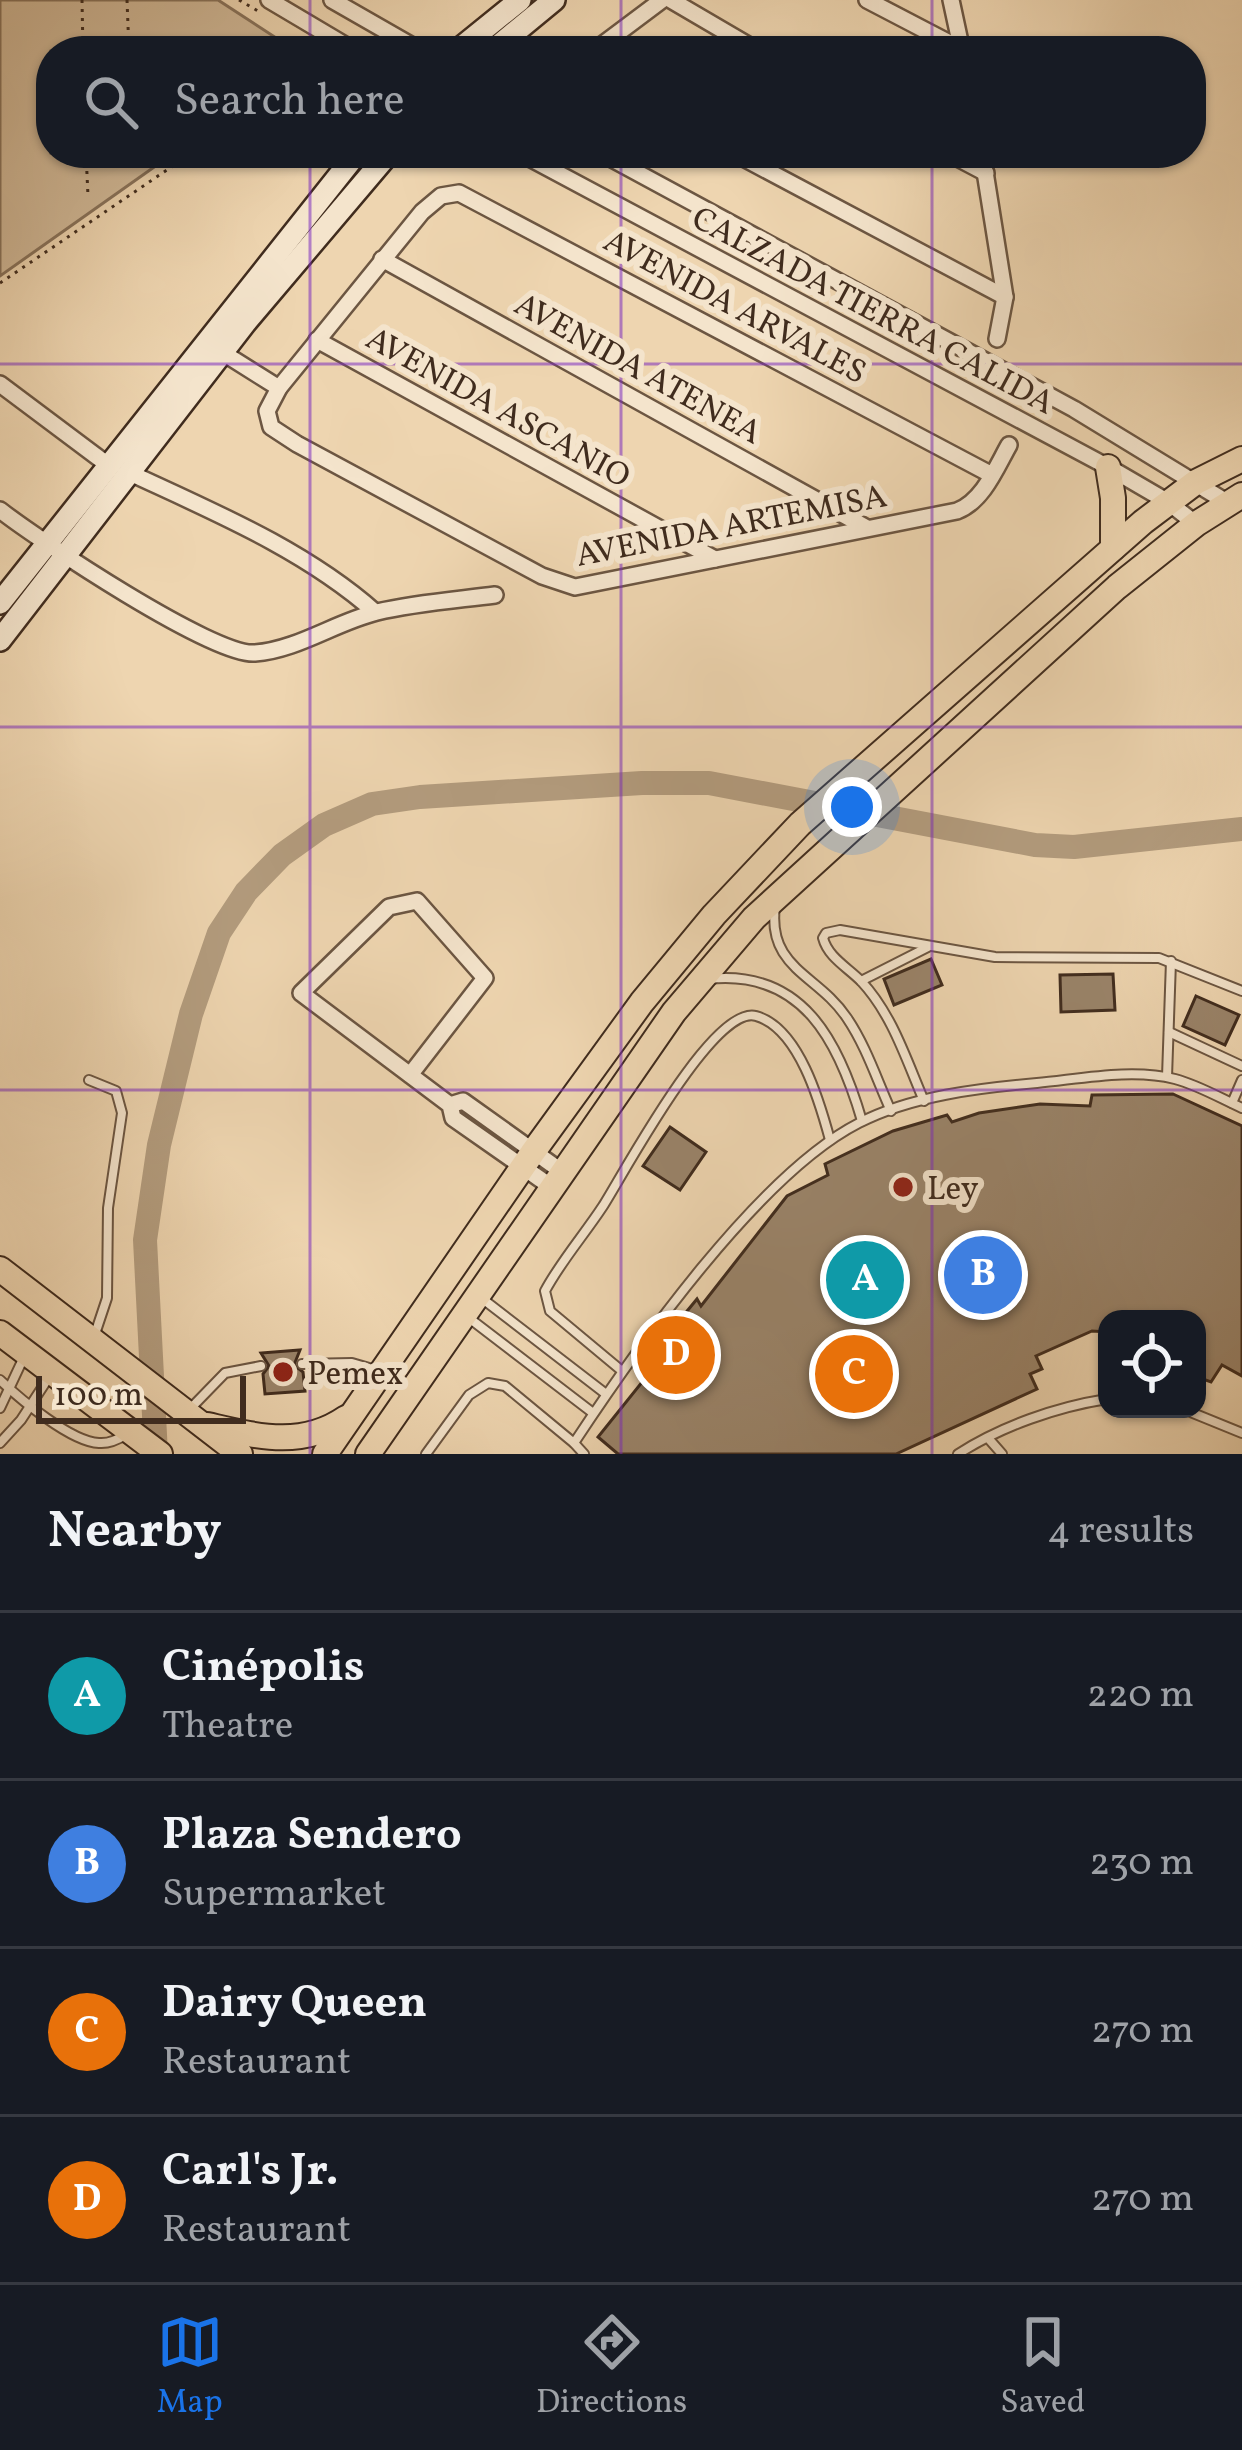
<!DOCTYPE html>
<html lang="en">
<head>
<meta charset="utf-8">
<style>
	:root { --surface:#171b24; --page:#242831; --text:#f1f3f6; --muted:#9ea1a6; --line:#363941; --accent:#1a73e8 }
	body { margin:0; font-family:Vollkorn,serif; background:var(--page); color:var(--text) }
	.controls { position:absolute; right:36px; bottom:36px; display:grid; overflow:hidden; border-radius:24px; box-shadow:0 3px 9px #0004 }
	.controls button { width:108px; height:108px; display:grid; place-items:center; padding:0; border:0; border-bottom:3px solid var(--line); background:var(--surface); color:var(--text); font:60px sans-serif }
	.scale { position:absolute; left:36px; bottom:30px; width:210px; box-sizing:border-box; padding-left:12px; border:6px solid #402c1e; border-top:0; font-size:33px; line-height:42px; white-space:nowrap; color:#402c1e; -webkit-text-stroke:9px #f4e4cc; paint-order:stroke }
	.you { position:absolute; left:852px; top:807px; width:42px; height:42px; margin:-30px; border:9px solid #fff; border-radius:50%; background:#1a73e8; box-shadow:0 0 0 18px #1a73e833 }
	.badge { display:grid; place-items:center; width:78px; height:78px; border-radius:50%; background:var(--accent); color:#fff; font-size:39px; font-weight:700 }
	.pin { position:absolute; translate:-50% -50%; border:6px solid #fff; box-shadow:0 3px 12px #0006 }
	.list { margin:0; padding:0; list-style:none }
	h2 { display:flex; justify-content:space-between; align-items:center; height:156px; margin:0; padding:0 48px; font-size:51px }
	h2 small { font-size:39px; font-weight:400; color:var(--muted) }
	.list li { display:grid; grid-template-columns:78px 1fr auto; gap:36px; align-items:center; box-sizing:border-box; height:168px; padding:0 48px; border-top:3px solid var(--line) }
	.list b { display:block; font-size:45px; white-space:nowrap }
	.list p { margin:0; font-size:39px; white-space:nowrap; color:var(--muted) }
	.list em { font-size:39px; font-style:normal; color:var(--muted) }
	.icon { flex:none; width:66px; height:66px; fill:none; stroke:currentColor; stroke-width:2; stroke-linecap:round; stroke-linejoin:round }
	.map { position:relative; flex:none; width:1242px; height:1454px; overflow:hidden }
	.search { position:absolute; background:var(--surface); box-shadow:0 3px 9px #0004; left:36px; right:36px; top:36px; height:132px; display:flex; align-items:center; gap:30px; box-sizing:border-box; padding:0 42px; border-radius:48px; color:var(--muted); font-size:45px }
	.sheet { height:828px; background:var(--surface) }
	nav { display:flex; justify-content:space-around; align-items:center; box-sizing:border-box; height:168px; border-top:3px solid var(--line); background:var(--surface); font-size:33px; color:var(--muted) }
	nav a { display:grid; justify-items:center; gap:6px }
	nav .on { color:var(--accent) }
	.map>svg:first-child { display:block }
	.green { fill:#d0b897; stroke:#88725a; stroke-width:3 }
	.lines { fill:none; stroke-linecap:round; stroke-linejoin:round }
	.river { stroke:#b39c7e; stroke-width:24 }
	.building { fill:#9a846a; stroke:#402c1e; stroke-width:3 }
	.lane-casing { stroke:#6c5642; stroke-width:12 }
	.street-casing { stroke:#6c5642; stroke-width:20 }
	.secondary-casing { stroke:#402c1e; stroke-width:26 }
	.primary-casing { stroke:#402c1e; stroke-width:28 }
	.path { stroke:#402c1e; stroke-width:3; stroke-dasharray:3 6; stroke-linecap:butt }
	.lane { stroke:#f4e4cc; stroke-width:8 }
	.street { stroke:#f4e4cc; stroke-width:15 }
	.secondary { stroke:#f4e4cc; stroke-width:21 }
	.primary { stroke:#eed5b0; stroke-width:24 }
	.grid { fill:none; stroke:#7b2cbf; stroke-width:3; stroke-opacity:0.55 }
	.poi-dot { fill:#8f2418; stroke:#f4e4cc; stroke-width:4.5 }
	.labels { text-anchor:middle; stroke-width:12; stroke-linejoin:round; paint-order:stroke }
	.street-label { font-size:33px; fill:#402c1e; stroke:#f4e4cc }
	.poi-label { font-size:33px; fill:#402c1e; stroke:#f4e4cc; text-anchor:start }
</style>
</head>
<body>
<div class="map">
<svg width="1242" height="1454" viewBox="0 0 1242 1454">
	<rect width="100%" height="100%" fill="#eed5b0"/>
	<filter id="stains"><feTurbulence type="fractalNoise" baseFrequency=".00167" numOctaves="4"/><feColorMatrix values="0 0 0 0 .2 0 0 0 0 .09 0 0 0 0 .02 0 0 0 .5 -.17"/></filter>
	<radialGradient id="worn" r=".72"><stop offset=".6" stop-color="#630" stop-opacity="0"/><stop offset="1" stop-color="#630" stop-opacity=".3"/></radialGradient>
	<!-- green -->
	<polygon class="green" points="0,0 218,0 284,43 290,51 51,51 51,153 174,153 0,276"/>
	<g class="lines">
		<!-- river -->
		<polyline class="river" points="156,1454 145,1240 159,1145 191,1014 219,933 246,892 282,855 324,825 372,804 420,797 642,783 709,783 1035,845 1074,847 1242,829"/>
	</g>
	<!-- building -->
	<g class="building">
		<polygon points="931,959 942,985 894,1005 884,979"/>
		<polygon points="1113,974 1115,1010 1061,1012 1060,975"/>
		<polygon points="1196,996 1239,1015 1225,1045 1183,1026"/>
		<polygon points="1173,1094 1242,1126 1242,1376 1222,1365 1211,1382 1197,1377 1197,1319 1107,1319 1107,1332 1092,1331 1036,1356 1042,1369 1030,1374 1037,1389 896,1454 618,1454 598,1437 643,1381 637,1372 697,1299 701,1306 787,1196 828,1175 825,1164 893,1131 947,1115 952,1122 979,1113 1040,1104 1090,1106 1092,1095"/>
		<polygon points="670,1127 706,1152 680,1190 643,1166"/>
		<polygon points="300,1350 294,1365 303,1372 305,1391 265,1394 263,1374 269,1366 261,1353"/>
	</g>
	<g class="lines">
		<!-- lane casing -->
		<g class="lane-casing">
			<g id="lane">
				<path d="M775,906C767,969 818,974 847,1018C866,1046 877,1080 891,1111"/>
				<path d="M709,979C803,969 839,1042 862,1121"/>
				<polyline points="861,981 928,947"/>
				<polyline points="1169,1032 1242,1066"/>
				<polyline points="1167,1077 1171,961"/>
				<polyline points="89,1080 116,1091 122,1113 108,1208 107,1298 94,1337"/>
				<path d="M924,1101C906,1059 892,1014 861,981C847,967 828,957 823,938L826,933L840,930L995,957L1159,958L1242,991"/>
				<polyline points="1232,1103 1242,1080"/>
				<polyline points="484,1300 606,1394"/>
				<polyline points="469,1318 593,1413"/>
				<polyline points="302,1364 352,1363 376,1370"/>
				<path d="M622,1371L550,1311L545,1291C561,1261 584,1235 603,1206C624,1173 714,1004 756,1016C799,1028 820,1103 830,1140"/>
				<path d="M0,1380C20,1399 71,1442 99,1443C109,1444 119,1439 127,1434"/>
				<polyline points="0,1408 23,1359"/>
				<polyline points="1183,1409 1242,1433"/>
				<polyline points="189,1410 225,1373 261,1366"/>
				<polyline points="988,1438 1002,1454"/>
				<polyline points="0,1443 21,1420 49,1377"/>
				<polyline points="426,1454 469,1395 488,1383 505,1386 574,1443"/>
				<path d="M584,1454L574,1443C636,1349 759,1174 859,1123C911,1096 979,1088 1037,1083C1080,1079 1132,1068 1175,1079C1198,1085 1220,1098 1242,1108"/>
				<path d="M958,1454C1002,1426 1056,1407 1107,1399"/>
			</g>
		</g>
		<!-- street casing -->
		<g class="street-casing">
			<g id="street">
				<polyline points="269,0 355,51"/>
				<polyline points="332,0 421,51"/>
				<polyline points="671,0 758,51"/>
				<polyline points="867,0 961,49"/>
				<polyline points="951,0 962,51"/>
				<polyline points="594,51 662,0"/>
				<polyline points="520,153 1108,467 1168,502 1196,524"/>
				<polyline points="601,153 1074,409 1228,503"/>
				<polyline points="734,153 1005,297"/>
				<polyline points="948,153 986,173"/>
				<polyline points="982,153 1005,297 997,339"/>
				<polyline points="382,259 867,528"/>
				<polyline points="317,340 715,559"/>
				<polyline points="217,349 279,388"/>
				<polyline points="0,384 108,465"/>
				<path d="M130,473C214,512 305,550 375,612"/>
				<path d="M992,475L459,193L441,196L422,212L279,388L267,411L271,427L297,444L542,576L575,587L957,511C983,501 996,468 1009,445"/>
				<path d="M0,510C37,539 214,657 255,653C297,650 336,622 377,612C415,603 456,600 495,595"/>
				<polyline points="410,1075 485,978 417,901 389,907 301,993 450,1105 453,1118 550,1186"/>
				<polyline points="450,1105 463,1101 561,1171"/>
			</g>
		</g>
		<!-- secondary casing -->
		<g class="secondary-casing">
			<g id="secondary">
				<polyline points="457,51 520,0"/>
				<polyline points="492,51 554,0"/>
				<polyline points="0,603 357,153"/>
				<polyline points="0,640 245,323 389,153"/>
			</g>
		</g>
		<!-- primary casing -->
		<g class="primary-casing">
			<g id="primary">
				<polyline points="1108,467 1113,498 1113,548"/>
				<polyline points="0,1269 240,1454"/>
				<polyline points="0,1333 160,1454"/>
				<path d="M207,1425C256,1436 301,1449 346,1418"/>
				<polyline points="325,1454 533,1152 642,1002 714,915 800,824 1143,522 1196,482 1242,459"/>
				<polyline points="368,1454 674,1012 754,918 1117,587 1196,524 1242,495"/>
			</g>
		</g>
		<!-- path -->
		<g class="path">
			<polyline points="82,0 83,51"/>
			<polyline points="127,0 129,51"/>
			<polyline points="239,0 258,11"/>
			<polyline points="307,40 310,51"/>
			<polyline points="86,153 88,196"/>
			<polyline points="132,153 133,165"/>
			<polyline points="0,283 192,153"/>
		</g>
		<!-- lane -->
		<use href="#lane" class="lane"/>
		<!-- street -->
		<use href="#street" class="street"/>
		<!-- secondary -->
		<use href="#secondary" class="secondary"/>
		<!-- primary -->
		<use href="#primary" class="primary"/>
	</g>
	<!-- grid -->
	<path class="grid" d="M310,0V51M621,0V51M932,0V51M310,153V1454M621,153V1454M932,153V1454M0,364H1242M0,727H1242M0,1090H1242"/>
	<!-- markers -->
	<g class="poi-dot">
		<circle cx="903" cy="1187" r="12"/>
		<circle cx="283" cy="1372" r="12"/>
	</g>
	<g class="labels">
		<!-- street labels -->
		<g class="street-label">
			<text transform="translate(736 305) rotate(28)" y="12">AVENIDA ARVALES</text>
			<text transform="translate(874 309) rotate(28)" y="12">CALZADA TIERRA CALIDA</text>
			<text transform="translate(639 367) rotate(29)" y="12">AVENIDA ATENEA</text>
			<text transform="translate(499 406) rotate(29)" y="12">AVENIDA ASCANIO</text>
			<text transform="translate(731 524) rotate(-11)" y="12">AVENIDA ARTEMISA</text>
		</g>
		<!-- poi labels -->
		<g class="poi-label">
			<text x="927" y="1199">Ley</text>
			<text x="307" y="1384">Pemex</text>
		</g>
	</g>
	<rect width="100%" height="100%" filter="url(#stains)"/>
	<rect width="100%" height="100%" fill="url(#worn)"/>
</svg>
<div class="controls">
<button><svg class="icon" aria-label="locate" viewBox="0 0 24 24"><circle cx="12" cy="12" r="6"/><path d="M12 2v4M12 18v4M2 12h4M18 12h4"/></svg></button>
</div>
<div class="scale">100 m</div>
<div class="you"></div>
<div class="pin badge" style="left:865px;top:1280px;background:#0f9aa8">A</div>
<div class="pin badge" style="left:983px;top:1275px;background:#3f7fe0">B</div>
<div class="pin badge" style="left:854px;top:1374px;background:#e8710a">C</div>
<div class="pin badge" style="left:676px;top:1355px;background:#e8710a">D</div>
<div class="search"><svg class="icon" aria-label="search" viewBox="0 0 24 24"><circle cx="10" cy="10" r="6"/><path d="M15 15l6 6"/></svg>Search here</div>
</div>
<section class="sheet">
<h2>Nearby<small>4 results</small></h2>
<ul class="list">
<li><span class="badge" style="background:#0f9aa8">A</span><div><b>Cinépolis</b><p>Theatre</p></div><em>220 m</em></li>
<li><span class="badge" style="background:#3f7fe0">B</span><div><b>Plaza Sendero</b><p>Supermarket</p></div><em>230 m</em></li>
<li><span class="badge" style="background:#e8710a">C</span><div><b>Dairy Queen</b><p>Restaurant</p></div><em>270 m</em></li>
<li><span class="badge" style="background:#e8710a">D</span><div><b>Carl's Jr.</b><p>Restaurant</p></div><em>270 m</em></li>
</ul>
</section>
<nav>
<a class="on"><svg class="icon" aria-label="map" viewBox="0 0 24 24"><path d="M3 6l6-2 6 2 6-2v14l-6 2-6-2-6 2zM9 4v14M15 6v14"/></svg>Map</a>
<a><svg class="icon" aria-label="directions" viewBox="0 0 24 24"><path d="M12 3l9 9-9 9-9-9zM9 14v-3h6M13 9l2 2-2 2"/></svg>Directions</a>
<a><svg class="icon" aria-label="saved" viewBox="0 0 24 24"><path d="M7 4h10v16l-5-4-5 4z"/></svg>Saved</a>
</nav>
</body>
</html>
